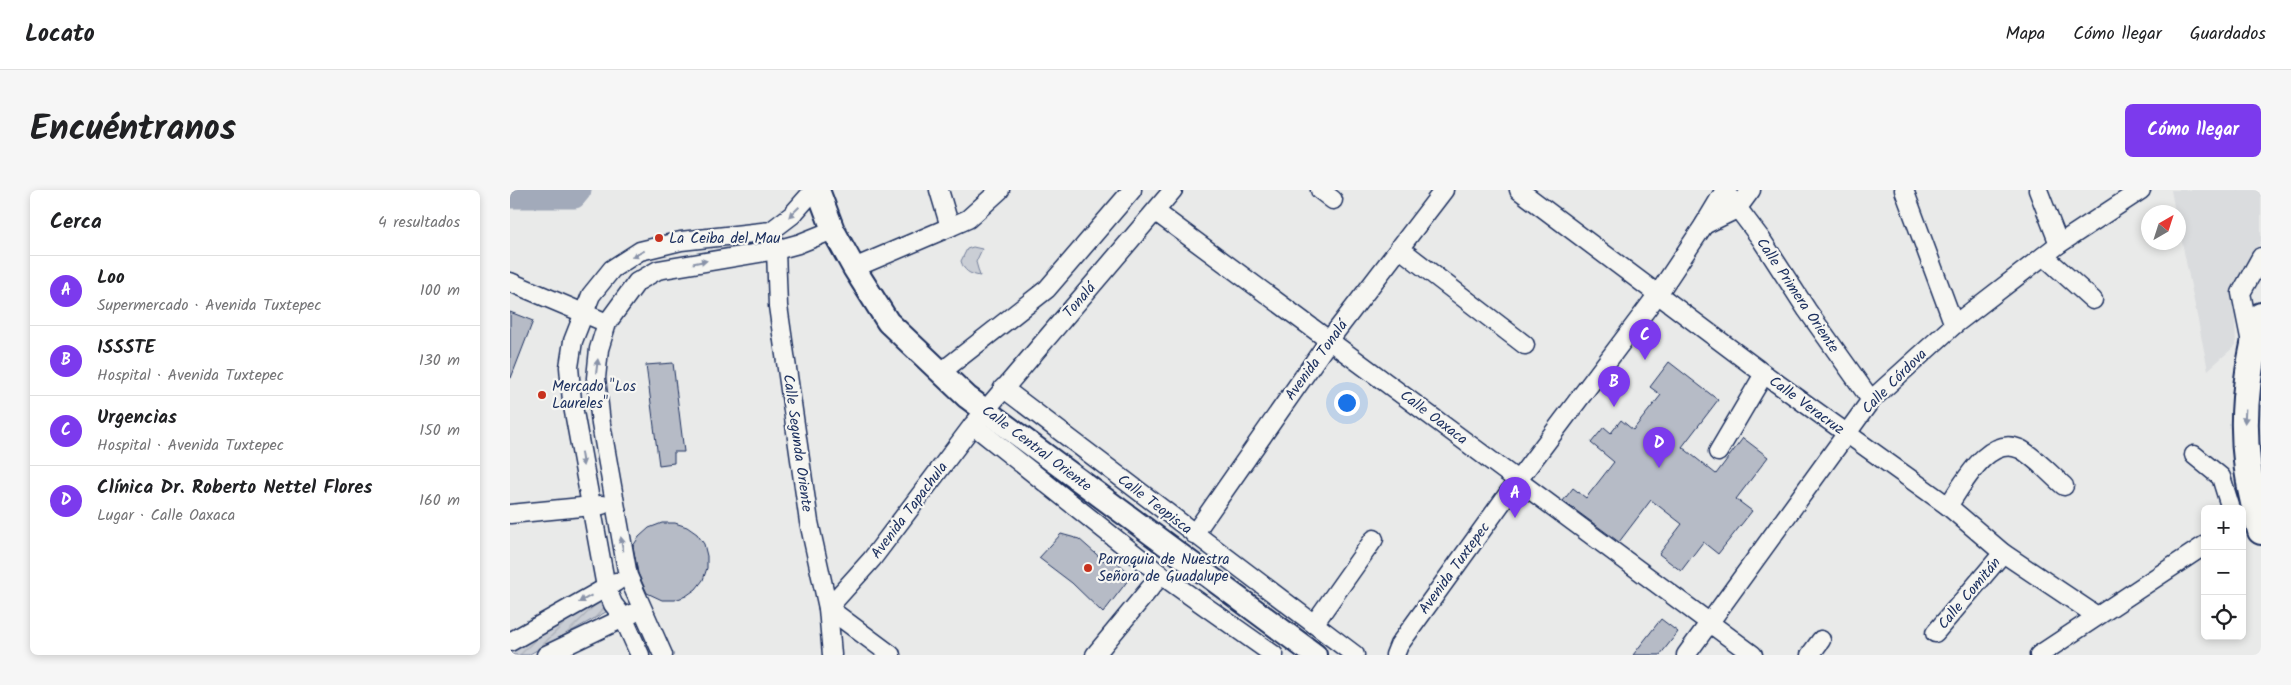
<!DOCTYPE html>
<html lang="es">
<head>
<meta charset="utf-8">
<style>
	:root { --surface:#fff; --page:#f6f6f6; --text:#202124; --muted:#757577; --line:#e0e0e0; --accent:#7c3aed }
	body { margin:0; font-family:Kalam,sans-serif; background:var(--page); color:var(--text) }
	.controls { position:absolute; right:15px; bottom:15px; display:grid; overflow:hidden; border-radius:8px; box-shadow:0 2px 8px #0003 }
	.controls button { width:45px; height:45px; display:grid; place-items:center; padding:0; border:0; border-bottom:1px solid var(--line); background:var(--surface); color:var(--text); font:25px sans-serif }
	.compass { position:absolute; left:1631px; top:15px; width:45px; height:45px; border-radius:50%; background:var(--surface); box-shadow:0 2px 8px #0003; rotate:39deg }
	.you { position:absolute; left:836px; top:212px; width:18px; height:18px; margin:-12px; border:4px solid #fff; border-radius:50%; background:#1a73e8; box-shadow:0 0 0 8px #1a73e833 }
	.badge { display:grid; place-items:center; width:32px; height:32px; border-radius:50%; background:var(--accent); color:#fff; font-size:16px; font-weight:700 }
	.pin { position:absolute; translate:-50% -41px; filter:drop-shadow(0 1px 2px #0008) }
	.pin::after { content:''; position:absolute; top:26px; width:18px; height:15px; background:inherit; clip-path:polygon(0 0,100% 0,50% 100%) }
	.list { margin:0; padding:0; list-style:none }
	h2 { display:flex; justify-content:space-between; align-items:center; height:65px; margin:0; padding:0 20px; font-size:21px }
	h2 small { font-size:16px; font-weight:400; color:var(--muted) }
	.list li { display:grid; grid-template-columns:32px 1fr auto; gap:15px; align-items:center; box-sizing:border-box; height:70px; padding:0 20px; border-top:1px solid var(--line) }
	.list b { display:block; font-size:19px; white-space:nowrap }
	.list p { margin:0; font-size:16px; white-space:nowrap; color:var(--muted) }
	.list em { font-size:16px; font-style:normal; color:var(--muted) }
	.icon { flex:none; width:28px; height:28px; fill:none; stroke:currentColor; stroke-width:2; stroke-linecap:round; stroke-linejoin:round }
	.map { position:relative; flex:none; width:1751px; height:465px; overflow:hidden; border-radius:8px }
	header { display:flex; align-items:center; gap:30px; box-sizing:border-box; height:70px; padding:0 25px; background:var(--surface); border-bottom:1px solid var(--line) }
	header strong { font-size:24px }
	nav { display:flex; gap:28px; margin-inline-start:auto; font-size:18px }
	.intro { display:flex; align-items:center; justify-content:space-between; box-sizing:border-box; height:120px; padding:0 30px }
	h1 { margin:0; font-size:35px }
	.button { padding:12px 22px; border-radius:8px; background:var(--accent); color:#fff; font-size:18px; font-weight:700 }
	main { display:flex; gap:30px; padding:0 30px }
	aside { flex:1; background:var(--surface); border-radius:8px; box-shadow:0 2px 8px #0003 }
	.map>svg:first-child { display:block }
	.built { fill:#dadcde }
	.garden { fill:url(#garden-furrows); stroke:#727e9a }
	.pitch { fill:#caced5; stroke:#727e9a }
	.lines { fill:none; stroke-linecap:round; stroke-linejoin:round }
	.river { stroke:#a2aaba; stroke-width:25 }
	.building { fill:#b6bbc6; stroke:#1b2f5e }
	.minor-casing { stroke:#1b2f5e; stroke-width:21 }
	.major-casing { stroke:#1b2f5e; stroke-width:26 }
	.highway-casing { stroke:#1b2f5e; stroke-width:30 }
	.minor { stroke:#f6f6f2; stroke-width:18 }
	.major { stroke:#f6f6f2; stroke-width:22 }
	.highway { stroke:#f6f6f2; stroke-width:26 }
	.oneway { fill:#8892a8 }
	.poi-dot { fill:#c8321e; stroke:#f6f6f2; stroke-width:2 }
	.labels { text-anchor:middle; stroke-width:4.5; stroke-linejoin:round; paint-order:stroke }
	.poi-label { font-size:15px; fill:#1b2f5e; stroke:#f6f6f2; text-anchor:start }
	.street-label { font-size:15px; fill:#1b2f5e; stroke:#f6f6f2 }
</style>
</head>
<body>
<header>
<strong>Locato</strong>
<nav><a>Mapa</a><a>Cómo llegar</a><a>Guardados</a></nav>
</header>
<div class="intro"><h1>Encuéntranos</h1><a class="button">Cómo llegar</a></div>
<main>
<aside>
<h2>Cerca<small>4 resultados</small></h2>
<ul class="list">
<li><span class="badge">A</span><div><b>Loo</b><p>Supermercado · Avenida Tuxtepec</p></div><em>100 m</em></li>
<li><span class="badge">B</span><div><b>ISSSTE</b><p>Hospital · Avenida Tuxtepec</p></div><em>130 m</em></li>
<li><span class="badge">C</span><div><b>Urgencias</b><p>Hospital · Avenida Tuxtepec</p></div><em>150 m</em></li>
<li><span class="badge">D</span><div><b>Clínica Dr. Roberto Nettel Flores</b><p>Lugar · Calle Oaxaca</p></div><em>160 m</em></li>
</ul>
</aside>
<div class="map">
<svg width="1751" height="465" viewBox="0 0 1751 465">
	<defs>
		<pattern id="garden-furrows" width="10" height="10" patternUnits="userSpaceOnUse" patternTransform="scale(1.25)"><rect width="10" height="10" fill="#caced5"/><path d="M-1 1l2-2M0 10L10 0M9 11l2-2" fill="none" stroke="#adb1b9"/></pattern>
	</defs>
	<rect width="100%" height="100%" fill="#e9eae9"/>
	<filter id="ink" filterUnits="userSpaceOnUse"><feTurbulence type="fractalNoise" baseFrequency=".02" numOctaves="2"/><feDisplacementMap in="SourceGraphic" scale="10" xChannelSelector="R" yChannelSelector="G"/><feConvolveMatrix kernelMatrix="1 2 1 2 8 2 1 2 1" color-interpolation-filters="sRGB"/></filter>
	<g filter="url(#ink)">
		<!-- built -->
		<polygon class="built" points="1661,0 1751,0 1751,51 1724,102 1726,155 1698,180 1669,37 1668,22 1665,22"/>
		<!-- garden -->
		<polygon class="garden" points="86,406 96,422 18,465 0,465 0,456"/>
		<!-- pitch -->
		<path class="pitch" d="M463,57L472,59L466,72L470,86C459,84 454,81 451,71L457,59Z"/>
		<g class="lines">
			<!-- river -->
			<polyline class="river" points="0,6 64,6 69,0"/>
		</g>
		<!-- building -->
		<g class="building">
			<polygon points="0,122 23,131 1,188 0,188"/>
			<polygon points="1159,172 1208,210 1172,257 1206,284 1233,248 1258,267 1226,309 1242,321 1208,364 1193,352 1171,381 1149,364 1172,334 1141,310 1109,352 1053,311 1063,298 1076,308 1104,272 1081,253 1094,237 1101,243 1111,230 1123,240 1151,205 1140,197"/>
			<polygon points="163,173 174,262 164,262 164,273 149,275 136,175"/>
			<polygon points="152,333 165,333 177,337 187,344 194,354 197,366 197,378 193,390 186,399 176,406 165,410 152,410 137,403 128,383 123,356 129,347 139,338"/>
			<polygon points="551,344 569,349 594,371 601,367 622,385 593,423 562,393 529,368"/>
			<polygon points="1151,429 1168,442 1150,465 1123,465"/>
		</g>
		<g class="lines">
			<!-- minor casing -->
			<g class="minor-casing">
				<g id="minor">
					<polyline points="810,0 823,10"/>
					<polyline points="1009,0 1254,184 1438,316 1493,363 1587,426"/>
					<polyline points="1214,0 1251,49 1297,120 1361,210"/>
					<polyline points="1394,0 1444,135"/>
					<polyline points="1528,0 1549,54"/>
					<polyline points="646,22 1243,465"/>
					<polyline points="1194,35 1227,19 1241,0"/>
					<polyline points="440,37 458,29 490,0"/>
					<polyline points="263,48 266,60 268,116 299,332 318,418 322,465"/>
					<polyline points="889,58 1015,155"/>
					<polyline points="1534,66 1583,110"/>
					<polyline points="344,78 440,37 429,0"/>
					<polyline points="0,92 97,133"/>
					<polyline points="1741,153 1731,103 1751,67"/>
					<polyline points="430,183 537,99 622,0"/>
					<polyline points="493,198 845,465"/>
					<polyline points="463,235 651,385 764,465"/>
					<polyline points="1208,262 1254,184"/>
					<polyline points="1684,265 1711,287 1721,319"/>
					<path d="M1438,316C1453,295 1478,244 1510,259C1524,266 1542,286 1554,296"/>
					<polyline points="0,324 92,315"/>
					<polyline points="684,344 820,149 934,0"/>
					<polyline points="804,434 864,349"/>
					<polyline points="1425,443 1493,363"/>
					<polyline points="0,452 106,392"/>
					<polyline points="36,465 124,423"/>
					<polyline points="130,465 113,427 103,414 96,397 62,211 59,177 63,151 81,105 102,79 130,61 171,51 261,41 282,25 304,0"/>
					<polyline points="153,465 118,386 91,234 86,188 89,159 97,133 127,92 148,80 266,60 288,54 323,40"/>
					<polyline points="381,465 318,418 362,369 463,235 663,0"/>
					<polyline points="585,465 651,385"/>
					<polyline points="885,465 889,455 1008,290 1148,104 1194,35 1215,0"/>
					<polyline points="1176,465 1361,210 1444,135 1549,54 1631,0"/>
					<polyline points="1300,465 1311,450"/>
					<polyline points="1529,465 1695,355"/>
				</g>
			</g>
			<!-- major casing -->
			<g class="major-casing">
				<polyline id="major" points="308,0 323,40 344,78 378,132 457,207 805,465"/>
			</g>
			<!-- highway casing -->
			<g class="highway-casing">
				<path id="highway" d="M1751,126C1730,203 1729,264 1751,341"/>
			</g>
			<!-- minor -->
			<use href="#minor" class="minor"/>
			<!-- major -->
			<use href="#major" class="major"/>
			<!-- highway -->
			<use href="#highway" class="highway"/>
		</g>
		<!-- one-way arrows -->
		<defs><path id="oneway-solid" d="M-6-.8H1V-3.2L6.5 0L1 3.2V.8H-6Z" transform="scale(1.25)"/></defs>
		<g class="oneway">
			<use href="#oneway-solid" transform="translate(284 22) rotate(136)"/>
			<use href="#oneway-solid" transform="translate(128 64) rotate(153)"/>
			<use href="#oneway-solid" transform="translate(190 72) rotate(-11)"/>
			<use href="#oneway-solid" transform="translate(87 176) rotate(-83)"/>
			<use href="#oneway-solid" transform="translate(1735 226) rotate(93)"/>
			<use href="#oneway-solid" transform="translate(72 269) rotate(81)"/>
			<use href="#oneway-solid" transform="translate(112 354) rotate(-100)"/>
			<use href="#oneway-solid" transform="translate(75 409) rotate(151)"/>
		</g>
	</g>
	<!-- markers -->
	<g class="poi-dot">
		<circle cx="149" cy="48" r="5"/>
		<circle cx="32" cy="205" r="5"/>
		<circle cx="578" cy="378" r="5"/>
	</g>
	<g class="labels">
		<!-- poi labels -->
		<g class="poi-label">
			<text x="159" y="53">La Ceiba del Mau</text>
			<text x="42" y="201">Mercado "Los<tspan x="42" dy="17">Laureles"</tspan></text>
			<text x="588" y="374">Parroquia de Nuestra<tspan x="588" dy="17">Señora de Guadalupe</tspan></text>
		</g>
		<!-- street labels -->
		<g class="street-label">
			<text transform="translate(1288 105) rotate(56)" y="5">Calle Primera Oriente</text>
			<text transform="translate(569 110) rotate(-49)" y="5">Tonalá</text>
			<text transform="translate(806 170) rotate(-54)" y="5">Avenida Tonalá</text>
			<text transform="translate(1384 191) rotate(-45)" y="5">Calle Córdova</text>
			<text transform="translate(1297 215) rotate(36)" y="5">Calle Veracruz</text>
			<text transform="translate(924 227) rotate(37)" y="5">Calle Oaxaca</text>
			<text transform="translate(288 253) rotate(82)" y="5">Calle Segunda Oriente</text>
			<text transform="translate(527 258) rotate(37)" y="5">Calle Central Oriente</text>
			<text transform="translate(645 314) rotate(37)" y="5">Calle Teopisca</text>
			<text transform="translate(399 320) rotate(-53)" y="5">Avenida Tapachula</text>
			<text transform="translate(944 378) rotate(-54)" y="5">Avenida Tuxtepec</text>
			<text transform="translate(1459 403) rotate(-50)" y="5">Calle Comitán</text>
		</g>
	</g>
</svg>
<div class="controls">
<button>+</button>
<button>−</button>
<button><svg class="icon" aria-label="locate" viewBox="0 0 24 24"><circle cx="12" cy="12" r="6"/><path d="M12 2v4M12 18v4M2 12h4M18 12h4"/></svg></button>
</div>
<svg class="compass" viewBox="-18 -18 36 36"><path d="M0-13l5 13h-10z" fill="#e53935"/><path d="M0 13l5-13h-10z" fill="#757577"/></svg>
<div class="you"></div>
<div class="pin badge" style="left:1005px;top:328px">A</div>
<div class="pin badge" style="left:1104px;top:217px">B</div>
<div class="pin badge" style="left:1135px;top:170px">C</div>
<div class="pin badge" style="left:1149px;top:278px">D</div>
</div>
</main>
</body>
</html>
